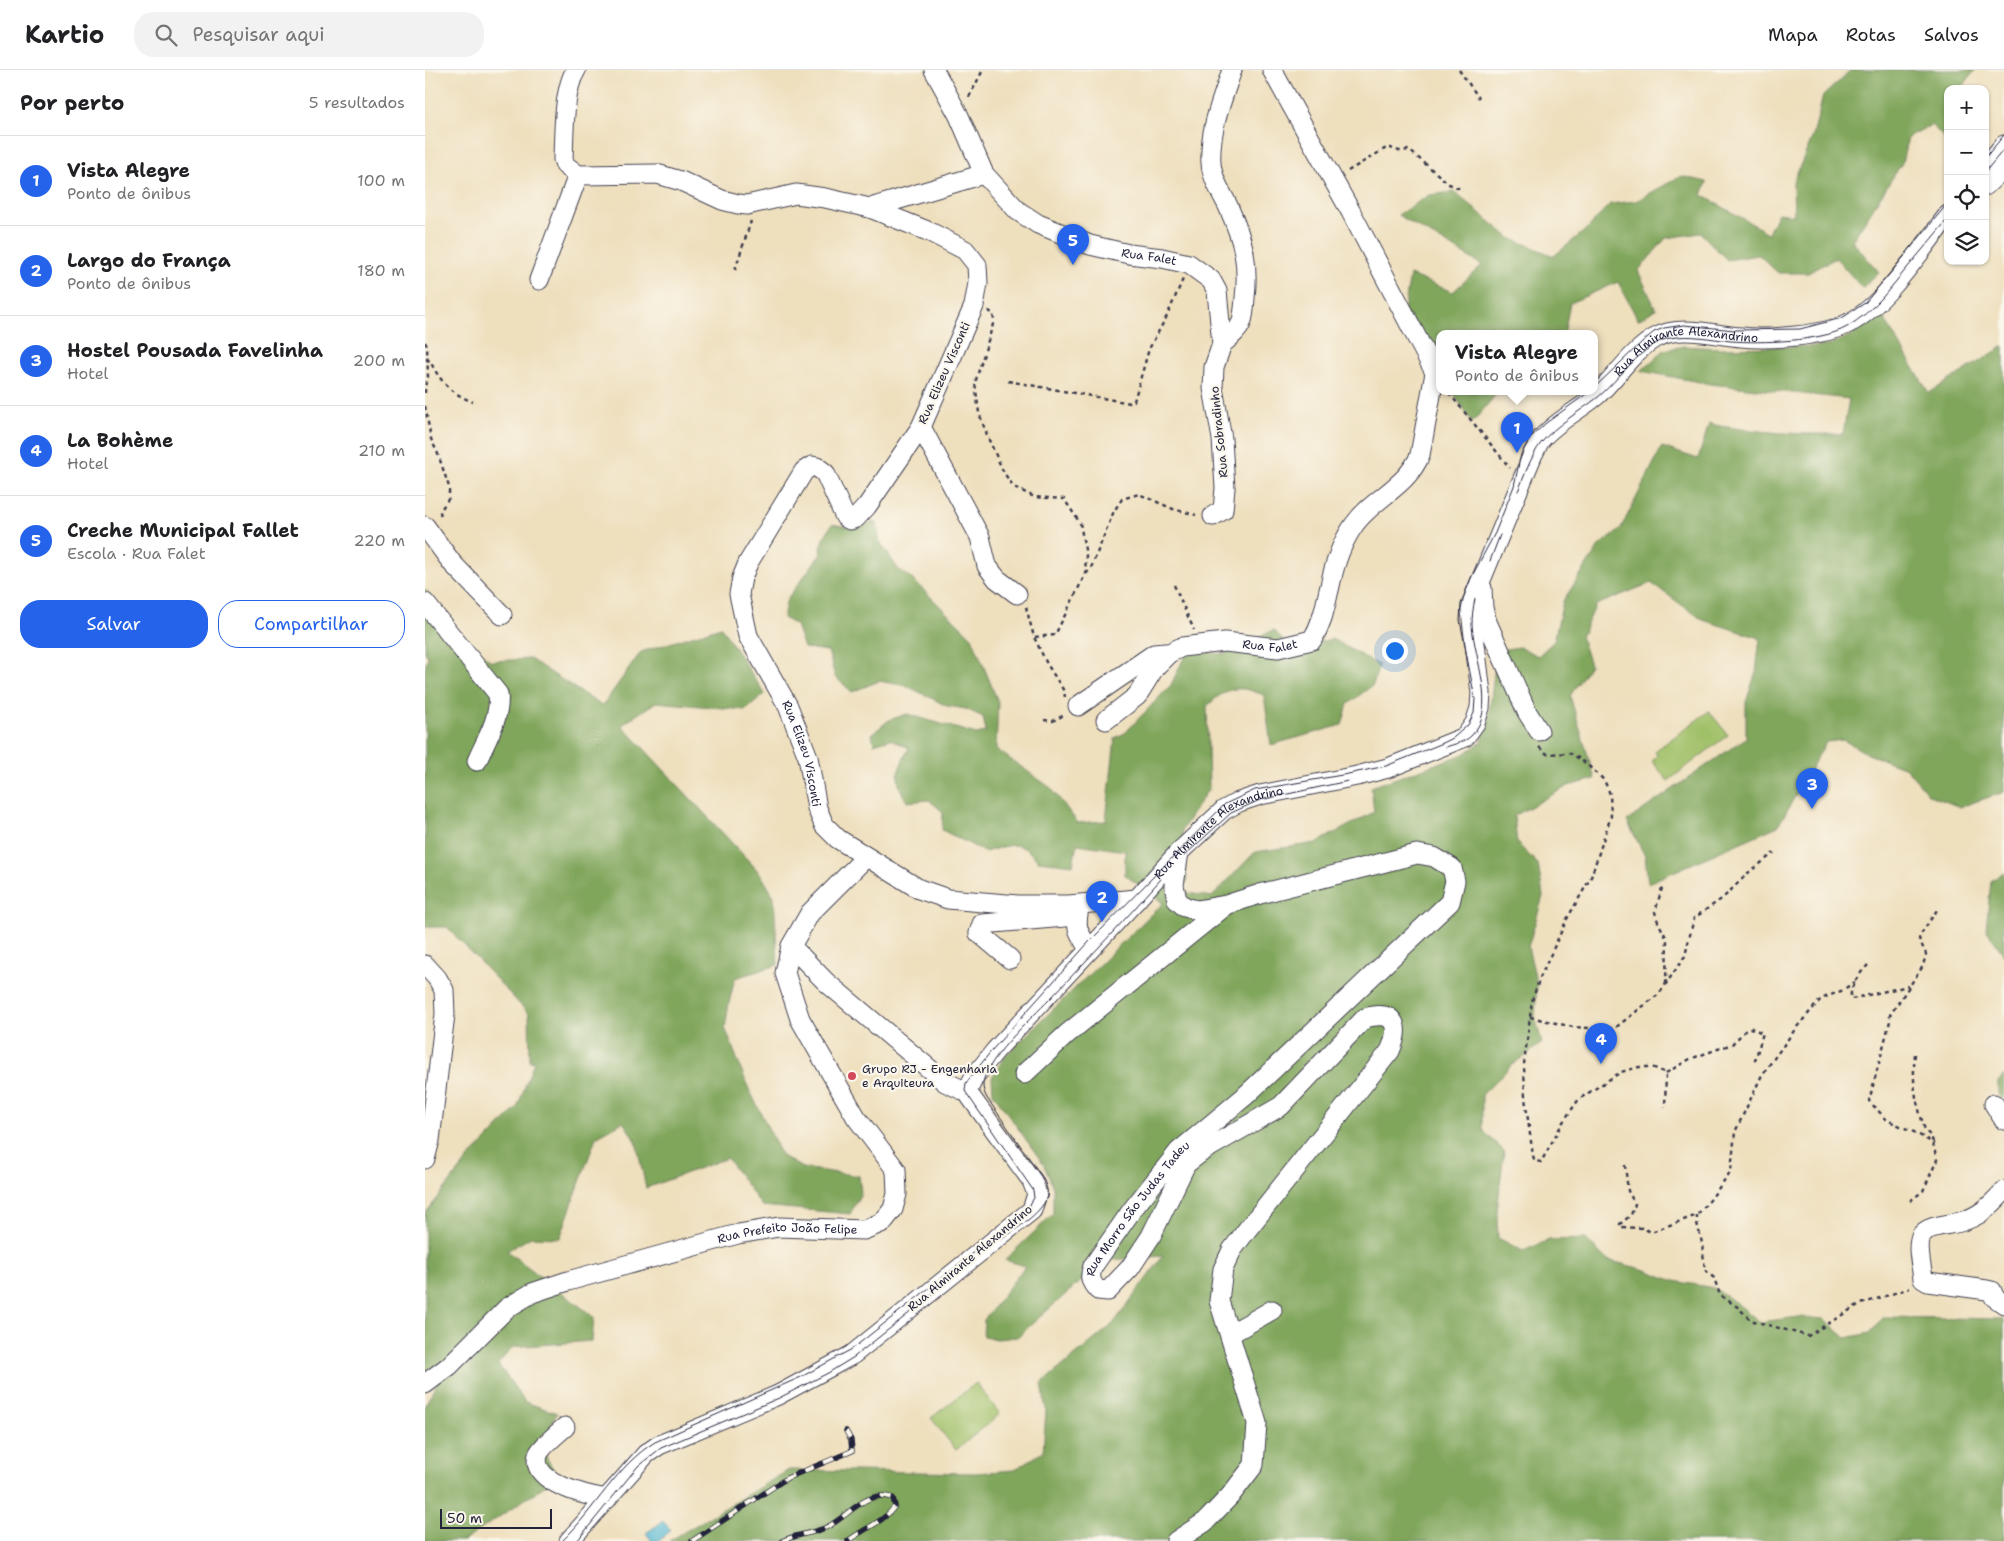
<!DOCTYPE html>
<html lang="pt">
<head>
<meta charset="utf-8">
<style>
	:root { --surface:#fff; --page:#f2f2f2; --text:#202124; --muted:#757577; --line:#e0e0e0; --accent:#2563eb }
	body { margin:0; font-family:"Shantell Sans",sans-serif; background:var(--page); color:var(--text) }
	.controls { position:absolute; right:15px; top:15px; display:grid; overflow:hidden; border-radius:10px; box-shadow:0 1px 4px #0004 }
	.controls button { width:45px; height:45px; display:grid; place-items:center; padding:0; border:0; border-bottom:1px solid var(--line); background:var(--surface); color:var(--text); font:25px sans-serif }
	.scale { position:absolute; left:15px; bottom:12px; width:112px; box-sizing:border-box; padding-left:5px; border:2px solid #22223b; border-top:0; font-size:14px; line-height:18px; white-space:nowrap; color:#22223b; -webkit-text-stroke:4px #fbf7ec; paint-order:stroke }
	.you { position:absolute; left:969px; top:580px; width:18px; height:18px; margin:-12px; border:4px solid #fff; border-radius:50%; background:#1a73e8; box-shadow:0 0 0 8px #1a73e833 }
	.badge { display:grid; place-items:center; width:32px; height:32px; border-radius:50%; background:var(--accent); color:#fff; font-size:16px; font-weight:700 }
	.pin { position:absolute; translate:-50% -41px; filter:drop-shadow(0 1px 2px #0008) }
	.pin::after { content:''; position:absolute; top:26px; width:18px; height:15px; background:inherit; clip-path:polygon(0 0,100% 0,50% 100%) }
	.popup { position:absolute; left:1011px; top:260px; width:162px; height:65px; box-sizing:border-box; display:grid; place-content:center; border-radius:10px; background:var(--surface); filter:drop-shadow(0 1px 4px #0005); font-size:16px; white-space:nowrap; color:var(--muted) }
	.popup b { font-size:19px; color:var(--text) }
	.popup::after { content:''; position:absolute; left:50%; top:100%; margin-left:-10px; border:10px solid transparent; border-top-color:var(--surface) }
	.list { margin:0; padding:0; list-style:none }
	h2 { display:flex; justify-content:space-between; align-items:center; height:65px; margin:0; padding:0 20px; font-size:21px }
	h2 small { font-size:16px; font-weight:400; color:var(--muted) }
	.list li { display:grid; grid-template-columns:32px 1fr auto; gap:15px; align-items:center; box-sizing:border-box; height:90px; padding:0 20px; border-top:1px solid var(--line) }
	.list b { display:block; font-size:19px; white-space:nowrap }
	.list p { margin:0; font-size:16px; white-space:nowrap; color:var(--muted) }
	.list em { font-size:16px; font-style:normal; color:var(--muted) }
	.actions { display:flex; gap:10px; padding:15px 20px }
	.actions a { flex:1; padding:11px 0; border:1px solid var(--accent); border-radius:20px; text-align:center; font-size:18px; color:var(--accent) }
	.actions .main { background:var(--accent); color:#fff }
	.icon { flex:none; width:28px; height:28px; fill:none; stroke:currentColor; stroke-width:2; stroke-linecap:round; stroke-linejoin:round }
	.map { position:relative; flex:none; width:1579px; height:1471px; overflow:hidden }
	header { display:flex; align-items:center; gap:30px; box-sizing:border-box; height:70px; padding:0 25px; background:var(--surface); border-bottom:1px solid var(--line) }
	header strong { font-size:24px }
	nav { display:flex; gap:28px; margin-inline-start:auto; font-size:18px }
	.search { width:350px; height:45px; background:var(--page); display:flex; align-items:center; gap:12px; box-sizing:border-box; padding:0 18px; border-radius:20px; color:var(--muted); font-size:19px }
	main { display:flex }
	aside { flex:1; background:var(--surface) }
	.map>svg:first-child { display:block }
	.green { fill:#a0c068; stroke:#617152 }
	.forest { fill:#80a65c; stroke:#51644c }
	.water { fill:#50b6cf; stroke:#396c85 }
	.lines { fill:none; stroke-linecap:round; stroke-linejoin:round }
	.minor-casing { stroke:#413e4e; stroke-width:21 }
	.path { stroke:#413e4e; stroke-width:2.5; stroke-dasharray:4 4; stroke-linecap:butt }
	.minor { stroke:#fff; stroke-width:19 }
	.tram { stroke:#22223b; stroke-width:1 }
	.rail-casing { stroke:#22223b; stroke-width:5.5 }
	.rail { stroke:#fbf7ec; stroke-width:4; stroke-dasharray:11; stroke-linecap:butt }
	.poi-dot { fill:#d1495b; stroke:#fbf7ec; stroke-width:2 }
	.labels { text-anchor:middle; stroke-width:4.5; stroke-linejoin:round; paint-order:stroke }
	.street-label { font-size:12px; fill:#22223b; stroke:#fbf7ec }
	.poi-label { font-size:12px; fill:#22223b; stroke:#fbf7ec; text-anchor:start }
</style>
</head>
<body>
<header>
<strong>Kartio</strong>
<div class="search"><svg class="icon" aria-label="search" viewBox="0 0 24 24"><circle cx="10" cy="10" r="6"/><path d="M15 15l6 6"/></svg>Pesquisar aqui</div>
<nav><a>Mapa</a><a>Rotas</a><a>Salvos</a></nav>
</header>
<main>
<aside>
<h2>Por perto<small>5 resultados</small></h2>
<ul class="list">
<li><span class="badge">1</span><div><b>Vista Alegre</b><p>Ponto de ônibus</p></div><em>100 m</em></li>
<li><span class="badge">2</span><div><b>Largo do França</b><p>Ponto de ônibus</p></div><em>180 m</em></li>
<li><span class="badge">3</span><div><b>Hostel Pousada Favelinha</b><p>Hotel</p></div><em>200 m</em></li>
<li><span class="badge">4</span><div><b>La Bohème</b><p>Hotel</p></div><em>210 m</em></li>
<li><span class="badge">5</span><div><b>Creche Municipal Fallet</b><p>Escola · Rua Falet</p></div><em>220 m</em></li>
</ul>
<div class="actions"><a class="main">Salvar</a><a>Compartilhar</a></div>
</aside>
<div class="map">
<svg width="1579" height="1471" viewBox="0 0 1579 1471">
	<rect width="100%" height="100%" fill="#fbf7ec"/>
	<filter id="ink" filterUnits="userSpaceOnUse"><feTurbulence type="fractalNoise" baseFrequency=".02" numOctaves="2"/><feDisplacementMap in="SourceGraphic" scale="10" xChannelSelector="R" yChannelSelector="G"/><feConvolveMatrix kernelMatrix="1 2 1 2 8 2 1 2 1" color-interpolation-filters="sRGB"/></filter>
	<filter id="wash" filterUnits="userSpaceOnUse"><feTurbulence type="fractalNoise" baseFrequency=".0096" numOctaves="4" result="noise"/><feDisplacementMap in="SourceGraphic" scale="20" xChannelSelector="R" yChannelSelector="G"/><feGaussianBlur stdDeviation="1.12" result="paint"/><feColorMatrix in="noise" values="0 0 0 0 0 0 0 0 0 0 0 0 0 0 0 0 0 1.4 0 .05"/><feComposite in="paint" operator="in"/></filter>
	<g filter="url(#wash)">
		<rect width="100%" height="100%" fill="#eedfbd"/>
		<!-- green -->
		<g class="green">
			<polygon points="1284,641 1303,665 1243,711 1227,691 1232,686 1230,681"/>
			<polygon points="551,1313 575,1344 531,1380 506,1348"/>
		</g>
		<!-- forest -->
		<g class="forest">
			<polygon points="1426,0 1550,0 1536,19 1523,19 1523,71 1506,55 1483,67 1477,93 1427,171 1454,202 1437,218 1411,188 1383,203 1353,203 1334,185 1302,190 1276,163 1241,168 1213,201 1231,239 1213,250 1193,212 1145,233 1139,264 1014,264 1014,299 979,241 985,205 1028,222 1057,195 973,145 1004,125 1029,122 1085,168 1129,186 1163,158 1185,134 1211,131 1256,106 1282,112 1277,125 1343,163 1353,143 1369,145 1368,112 1388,66 1398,26"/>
			<path d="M1455,242L1504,323L1579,276V722L1535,737L1504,725L1481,698L1443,684L1418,670L1401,672L1353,756L1223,813L1220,786L1202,751L1321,668V632L1331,602L1335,568L1278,550L1226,513L1171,535L1156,567L1165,595L1145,626L1170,709L1143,716L1089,746L1092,773L1113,794L1118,826L1103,877L1112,914L1110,947L1117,973L1087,995L1057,1025V1060L1079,1081L1072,1142L1073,1168L1098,1181L1124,1170L1161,1169L1182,1190L1221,1200L1249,1211L1289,1218L1314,1235L1335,1252L1374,1247L1399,1249L1421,1268L1445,1263L1459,1247L1579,1249V1471H244L364,1400L551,1403L589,1400L618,1382L621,1341L617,1313L688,1254L738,1186L686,1190L666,1202L592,1267L572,1269L558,1266L559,1250L600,1196L580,1190L628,1144V1117L619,1095L568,1023L567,1007L580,986L738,833L700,805V781L652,774L648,795L613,791C594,768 586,775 560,782L517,760L518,742L504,730L482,732C468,708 472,701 484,678L465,669L449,674L447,664L464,650L482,644L551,664L561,662L558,647L541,639L522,636L482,616L454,611L427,622L410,607L403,581L379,578L371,555L358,548L362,529L395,485L398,469L407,454L430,458L451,452L455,472L473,499L486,508L547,567L573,632L571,679L626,718L653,753L681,751L690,668L700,663L746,615L762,581L800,584L849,560L866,580L907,569L954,595L948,615L923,634L917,655L846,675L839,625C812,615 804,616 782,636L784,718L757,760L762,812L751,821L787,827L830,782L891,773L949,742L946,717L1039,684L1056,672L1063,653L1070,596L1075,580L1094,577L1113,586L1129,571L1138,531L1175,475L1195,460L1237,377L1273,389L1284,354C1329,362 1372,365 1418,364L1424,329L1285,314L1216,301L1239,280L1259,276L1295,278L1402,276L1431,263Z"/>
			<polygon points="1028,322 1073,322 1047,353"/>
			<path d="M0,519L32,561L49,578L66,591L105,589L177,636L216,582L296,557L340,624L321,640L231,632L197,655L335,803L349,827L353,895L310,908L304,933L300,958L323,1017L357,1086L377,1098L434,1106L436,1123L425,1144L337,1136L302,1088L221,1118L211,1071L198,1052L171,1067L135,1168L106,1167L82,1181L169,1247L167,1271L88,1277L73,1294L100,1332L132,1343C118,1372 111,1378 134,1406L39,1471H0V1335L21,1297L0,1309V1144L44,1088L92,1038L109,992L105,991L104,944L22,857H0V599L3,586L0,583Z"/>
			<polygon points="1579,802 1579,885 1561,859 1566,811"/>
			<polygon points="1579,1005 1579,1030 1573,1024 1573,1012"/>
		</g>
		<!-- water -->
		<polygon class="water" points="238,1451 246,1460 234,1471 227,1471 221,1463"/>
	</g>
	<g filter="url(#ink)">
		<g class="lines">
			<!-- minor casing -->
			<g class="minor-casing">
				<g id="minor">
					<path id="s1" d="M151,0C138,20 139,66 138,89L140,95L153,105L232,104L256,111L297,130L313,134L322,135L371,124L400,128L445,138L505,162L540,180L552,195L553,213L549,236L496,357L442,436L431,448L425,450L420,447L400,403L392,397L387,396L379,401L323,493L317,508L314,524L323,566L363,636L383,687L392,738L399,755L413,769L494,819L523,829L593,835H644L712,829"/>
					<path id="s2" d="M509,0L534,46L559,104L593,141L613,154L665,175L704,184L737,188L764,194L786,210L792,221L797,274C818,257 818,254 820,228C824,191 818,170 803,136C796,122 787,108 786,93C784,60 797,30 807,0"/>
					<polyline points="847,0 926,142 1014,310"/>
					<polyline points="1560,98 1579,75"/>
					<polyline points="1560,116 1579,98"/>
					<polyline points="445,138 559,104"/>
					<polyline points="114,210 153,105"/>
					<polyline points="496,357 555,467 562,496 572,509 592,524"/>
					<polyline points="788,446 798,440 800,418 797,369 788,318 789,297 797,274"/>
					<polyline points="0,456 27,493 77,545"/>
					<polyline points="1057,518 1058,538 1062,552 1102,642 1114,661"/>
					<path d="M0,533L73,624C76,647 61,670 52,691"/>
					<polyline points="653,636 729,584 740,583"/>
					<path id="s3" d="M681,650L712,626L730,597L744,583L757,577L800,572L853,578L887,570C898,552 900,536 905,516C909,496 917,472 929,455C948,428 982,417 995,385L1010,303"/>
					<path d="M655,835C649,857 653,862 664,879"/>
					<polyline points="366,876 401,912 520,1012 542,1022"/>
					<polyline points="585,889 554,863 557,854 652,846"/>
					<polyline points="0,895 12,908 19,920 20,944 5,1070 0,1089"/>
					<polyline points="599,1004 642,964 800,836"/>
					<path id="s4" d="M542,1022L549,1007L570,981L712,829L754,782L799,740L814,732L835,725L932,706L963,698L1040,667L1050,653L1055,638L1056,623L1046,541L1049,527L1108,384C1111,379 1113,372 1117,368C1132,351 1154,340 1171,326C1191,308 1206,282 1230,268C1254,254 1289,265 1316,267C1343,270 1399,266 1424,253C1459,236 1498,177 1523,145"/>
					<polyline points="1569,1034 1579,1050"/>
					<path d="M1579,1121C1565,1136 1556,1146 1535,1152C1525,1155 1501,1155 1496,1166C1491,1178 1497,1197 1498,1209L1503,1212L1562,1220L1567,1221L1569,1227L1579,1234"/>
					<polyline points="805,1264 847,1240"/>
					<path id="s5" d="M0,1314L24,1296L82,1238L107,1223L143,1211L313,1164L354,1157L439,1160L458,1152L468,1139L472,1124L471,1100L431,1047L375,949L360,903L366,876L385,843L441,787"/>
					<path d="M140,1357C133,1363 116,1377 113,1385C104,1413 164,1426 182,1429"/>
					<polyline points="144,1471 221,1384 234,1375 251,1368 353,1325 427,1285 607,1140 612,1124 607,1111 542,1022"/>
					<path id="s6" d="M751,1471L780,1452L805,1426L829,1395L832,1353L794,1231L798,1199L807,1180L821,1161L965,981C976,957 971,939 940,948L856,1036L778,1081L761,1094L726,1166L705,1198L683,1221L673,1220C665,1212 664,1206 668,1196L707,1140L754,1081L819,1027L1025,832L1030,811L1027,798L1009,787L992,784L835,824L801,835L772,840L760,837L752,830L749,815L754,782"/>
				</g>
			</g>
			<!-- path -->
			<g class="path">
				<polyline points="1034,0 1054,28"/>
				<polyline points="544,27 558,0"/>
				<polyline points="923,101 963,77 974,81 984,80 1024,114 1038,120"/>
				<polyline points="310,200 326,151"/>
				<polyline points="563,241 568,243 569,251 550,313 554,343 564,370 579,403 589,417 609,427 639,429 655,453 661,485 660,505 630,565 609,567"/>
				<polyline points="0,272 2,276 3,307 0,316"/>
				<path d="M1,289L5,291C16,313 26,323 48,332"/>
				<polyline points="583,311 705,333 709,331 724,279 742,246 758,209"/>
				<polyline points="0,319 0,324"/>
				<polyline points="1024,323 1085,398"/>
				<polyline points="0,336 6,369 13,384 24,417 24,428 15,441 16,448"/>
				<polyline points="661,504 666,498 689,441 697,429 714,424 748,439 771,445"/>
				<polyline points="749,515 769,560"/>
				<polyline points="601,537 609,567 622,594 639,621 640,627"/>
				<polyline points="619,650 628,651 639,645"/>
				<polyline points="1114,677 1122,684 1144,683 1148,685 1157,690 1179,710 1185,724 1186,746 1166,807 1142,849 1114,910 1107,931 1099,994 1100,1028 1108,1086 1110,1091 1116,1092 1138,1052 1154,1029 1196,1002 1214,997 1227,997 1241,1003 1240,1037"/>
				<polyline points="1237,818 1230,842 1233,852 1242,869 1241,914"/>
				<path d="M1443,895C1435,903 1424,916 1426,929L1483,916"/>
				<polyline points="1105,947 1148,957 1177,959 1190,958 1234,924 1260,886 1269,848 1298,828 1323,803 1349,783"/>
				<path d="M1490,984C1487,1014 1490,1028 1499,1057C1501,1063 1507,1065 1508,1073"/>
				<polyline points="1241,1003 1265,989 1307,974 1321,960 1326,958 1338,963 1329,994"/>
				<polyline points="1200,1095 1203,1121 1210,1134 1206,1145 1195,1154 1195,1157 1217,1158 1226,1162 1272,1145 1285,1130 1306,1101 1310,1062 1337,1005 1371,958 1396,929 1416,921 1430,912"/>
				<polyline points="1485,1131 1498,1121 1512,1090 1508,1073 1491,1063 1462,1050 1444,1031 1465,951 1465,945 1498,896 1501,884 1494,869 1496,864 1512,840"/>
				<polyline points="1272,1145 1272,1153 1277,1173 1280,1200 1289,1208 1295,1225 1314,1238 1325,1250 1383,1266 1433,1235 1485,1218"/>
			</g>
			<!-- minor -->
			<use href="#minor" class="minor"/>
			<!-- tram -->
			<g class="tram">
				<polyline points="1560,88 1579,65"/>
				<polyline points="1560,102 1579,79"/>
				<polyline points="1170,317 1217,272 1229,262 1239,258 1259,255 1310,260 1375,259 1417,248 1440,233 1523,133"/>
				<path d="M1093,421C1100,405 1105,388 1116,373C1131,355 1154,342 1172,328C1193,311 1218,273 1245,268C1264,264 1286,269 1306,271C1335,273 1396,272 1422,257C1435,249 1447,239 1457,228L1523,149"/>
				<polyline points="1065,491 1075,465"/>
				<path d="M1021,677C1029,674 1040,672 1046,666C1073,640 1049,588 1047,555C1047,546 1048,538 1050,529"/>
				<polyline points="759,786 806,743 835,730 923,711"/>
				<path d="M576,1170C589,1160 617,1143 622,1127C624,1121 620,1114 618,1108L562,1028C556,1018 557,1010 563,1000C574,978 606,948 624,930C662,890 700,850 736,809"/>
				<path d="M137,1471C170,1440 192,1395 230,1372L376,1307L427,1279L570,1166L604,1136L609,1128L608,1120L540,1021L541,1013L567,980L664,872L800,734L830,720L923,704L961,696L1018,673L1028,668L1043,655L1049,643L1050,629L1035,550L1036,534L1046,508L1070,463L1089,416L1096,384L1106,367L1121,353L1164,322"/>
				<polyline points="152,1471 213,1396 236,1378 354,1328 403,1303 429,1287 507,1225"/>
			</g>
			<!-- rail casing -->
			<g class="rail-casing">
				<g id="rail">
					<polyline points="267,1471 362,1408 427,1381 426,1370 421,1361"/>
					<path d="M357,1471C371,1464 388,1464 402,1457C423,1447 442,1418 468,1428L470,1436C459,1452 438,1459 423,1471"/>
				</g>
			</g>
			<!-- rail -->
			<use href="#rail" class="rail"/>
		</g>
	</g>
	<!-- markers -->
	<circle class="poi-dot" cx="427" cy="1006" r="5"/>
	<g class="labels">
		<!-- street labels -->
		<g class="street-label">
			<text dy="4" stroke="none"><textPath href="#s2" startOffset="306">Rua Falet</textPath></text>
			<text dy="4" stroke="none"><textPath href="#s4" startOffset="1131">Rua Almirante Alexandrino</textPath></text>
			<text transform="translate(519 303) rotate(-66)" y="4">Rua Elizeu Visconti</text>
			<text transform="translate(794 362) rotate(-96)" y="4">Rua Sobradinho</text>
			<text dy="4" stroke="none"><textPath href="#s3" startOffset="196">Rua Falet</textPath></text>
			<text dy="4" stroke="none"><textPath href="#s1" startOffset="1221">Rua Elizeu Visconti</textPath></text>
			<text dy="4" stroke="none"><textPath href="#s4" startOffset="366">Rua Almirante Alexandrino</textPath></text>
			<text dy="4" stroke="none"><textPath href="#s6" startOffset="1140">Rua Morro São Judas Tadeu</textPath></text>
			<text dy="4" stroke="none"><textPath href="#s5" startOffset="405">Rua Prefeito João Felipe</textPath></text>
			<text transform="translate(545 1188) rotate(-40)" y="4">Rua Almirante Alexandrino</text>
		</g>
		<!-- poi labels -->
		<g class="poi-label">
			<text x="437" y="1003">Grupo RJ - Engenharia<tspan x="437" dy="14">e Arquiteura</tspan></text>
		</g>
	</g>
</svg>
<div class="controls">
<button>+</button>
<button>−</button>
<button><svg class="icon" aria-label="locate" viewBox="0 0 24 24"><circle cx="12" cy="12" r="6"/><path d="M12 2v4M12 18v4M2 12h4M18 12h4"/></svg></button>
<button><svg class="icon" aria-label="layers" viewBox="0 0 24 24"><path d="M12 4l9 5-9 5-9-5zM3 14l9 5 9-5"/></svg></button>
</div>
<div class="scale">50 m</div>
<div class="you"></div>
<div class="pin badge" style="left:1092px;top:383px">1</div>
<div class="popup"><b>Vista Alegre</b>Ponto de ônibus</div>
<div class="pin badge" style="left:677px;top:852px">2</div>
<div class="pin badge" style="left:1387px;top:739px">3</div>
<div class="pin badge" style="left:1176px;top:994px">4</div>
<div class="pin badge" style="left:648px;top:195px">5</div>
</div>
</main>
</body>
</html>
